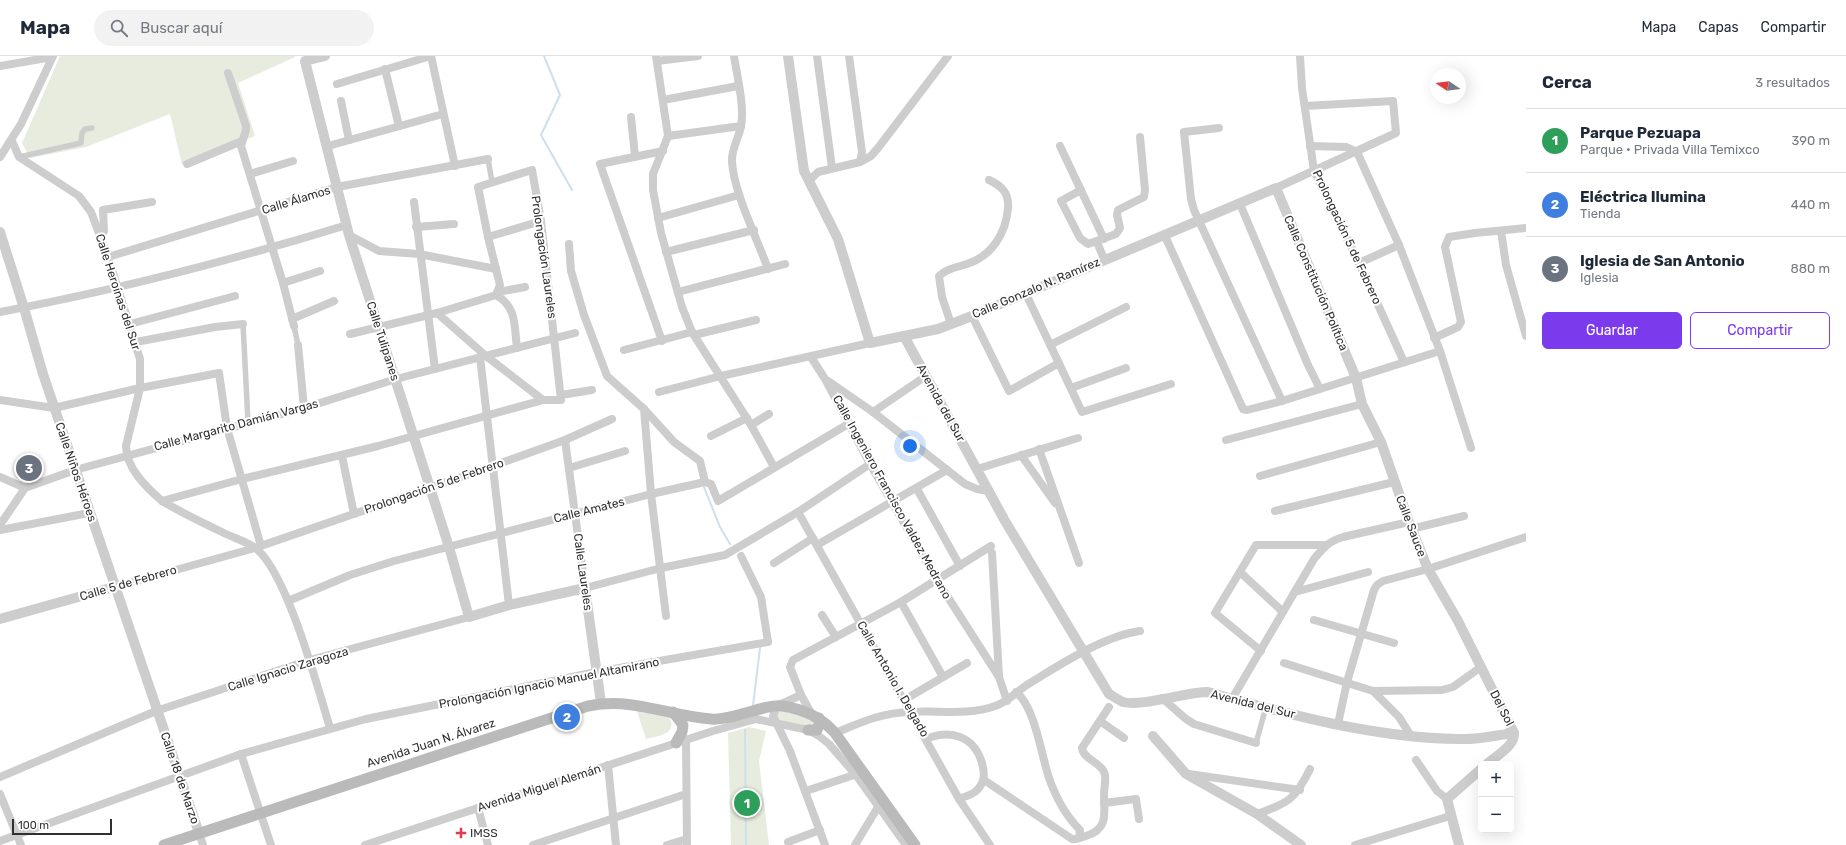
<!DOCTYPE html>
<html lang="es">
<head>
<meta charset="utf-8">
<style>
	:root { --surface:#fff; --page:#f2f2f3; --text:#1f2937; --muted:#747a83; --line:#e0e1e3; --accent:#7c3aed }
	body { margin:0; font-family:Rubik,sans-serif; background:var(--page); color:var(--text) }
	.controls { position:absolute; right:12px; bottom:12px; display:grid; overflow:hidden; border-radius:6px; box-shadow:0 4px 16px #0002 }
	.controls button { width:36px; height:36px; display:grid; place-items:center; padding:0; border:0; border-bottom:1px solid var(--line); background:var(--surface); color:var(--text); font:20px sans-serif }
	.compass { position:absolute; left:1430px; top:12px; width:36px; height:36px; border-radius:50%; background:var(--surface); box-shadow:0 4px 16px #0002; rotate:283deg }
	.scale { position:absolute; left:12px; bottom:10px; width:100px; box-sizing:border-box; padding-left:4px; border:2px solid #303030; border-top:0; font-size:11px; line-height:14px; white-space:nowrap; color:#303030; -webkit-text-stroke:3px #fff; paint-order:stroke }
	.you { position:absolute; left:910px; top:390px; width:14px; height:14px; margin:-10px; border:3px solid #fff; border-radius:50%; background:#1a73e8; box-shadow:0 0 0 6px #1a73e833 }
	.badge { display:grid; place-items:center; width:26px; height:26px; border-radius:50%; background:var(--accent); color:#fff; font-size:13px; font-weight:700 }
	.pin { position:absolute; translate:-50% -50%; border:2px solid #fff; box-shadow:0 1px 4px #0006 }
	.list { margin:0; padding:0; list-style:none }
	h2 { display:flex; justify-content:space-between; align-items:center; height:52px; margin:0; padding:0 16px; font-size:17px }
	h2 small { font-size:13px; font-weight:400; color:var(--muted) }
	.list li { display:grid; grid-template-columns:26px 1fr auto; gap:12px; align-items:center; box-sizing:border-box; height:64px; padding:0 16px; border-top:1px solid var(--line) }
	.list b { display:block; font-size:15px; white-space:nowrap }
	.list p { margin:0; font-size:13px; white-space:nowrap; color:var(--muted) }
	.list em { font-size:13px; font-style:normal; color:var(--muted) }
	.actions { display:flex; gap:8px; padding:12px 16px }
	.actions a { flex:1; padding:9px 0; border:1px solid var(--accent); border-radius:6px; text-align:center; font-size:14px; color:var(--accent) }
	.actions .main { background:var(--accent); color:#fff }
	.icon { flex:none; width:22px; height:22px; fill:none; stroke:currentColor; stroke-width:2; stroke-linecap:round; stroke-linejoin:round }
	.map { position:relative; flex:none; width:1526px; height:789px; overflow:hidden }
	header { display:flex; align-items:center; gap:24px; box-sizing:border-box; height:56px; padding:0 20px; background:var(--surface); border-bottom:1px solid var(--line) }
	header strong { font-size:19px }
	nav { display:flex; gap:22px; margin-inline-start:auto; font-size:14px }
	.search { width:280px; height:36px; background:var(--page); display:flex; align-items:center; gap:10px; box-sizing:border-box; padding:0 14px; border-radius:22px; color:var(--muted); font-size:15px }
	main { display:flex }
	aside { flex:1; background:var(--surface) }
	.map>svg:first-child { display:block }
	.green { fill:#e7ecdf }
	.lines { fill:none; stroke-linecap:round; stroke-linejoin:round }
	.stream { stroke:#cde0eb; stroke-width:2 }
	.pedestrian { stroke:#cdcdcd; stroke-width:5.5 }
	.minor { stroke:#cdcdcd; stroke-width:8 }
	.tertiary { stroke:#cdcdcd; stroke-width:10 }
	.secondary { stroke:#bababa; stroke-width:11 }
	.poi-dot { fill:#dd3d4e; stroke:#fff; stroke-width:1.5 }
	.labels { text-anchor:middle; stroke-width:4; stroke-linejoin:round; paint-order:stroke }
	.street-label { font-size:12px; fill:#303030; stroke:#fff }
	.poi-label { font-size:12px; fill:#303030; stroke:#fff; text-anchor:start }
</style>
</head>
<body>
<header>
<strong>Mapa</strong>
<div class="search"><svg class="icon" aria-label="search" viewBox="0 0 24 24"><circle cx="10" cy="10" r="6"/><path d="M15 15l6 6"/></svg>Buscar aquí</div>
<nav><a>Mapa</a><a>Capas</a><a>Compartir</a></nav>
</header>
<main>
<div class="map">
<svg width="1526" height="789" viewBox="0 0 1526 789">
	<rect width="100%" height="100%" fill="#fff"/>
	<!-- green -->
	<g class="green">
		<polygon points="60,0 295,0 295,1 238,27 255,80 182,109 170,58 86,91 30,102 22,87"/>
		<path d="M636,652L669,659C678,679 660,679 646,683Z"/>
		<polygon points="779,655 799,658 816,666 814,672 780,664 776,661"/>
		<polygon points="749,671 766,675 759,705 769,789 731,789 728,677"/>
	</g>
	<g class="lines">
		<!-- stream -->
		<g class="stream">
			<polyline points="544,0 560,39 541,79 572,134"/>
			<polyline points="704,431 720,471 730,488"/>
			<polyline points="753,650 760,592"/>
			<polyline points="745,674 746,789"/>
		</g>
		<!-- pedestrian -->
		<g class="pedestrian">
			<polyline points="19,101 81,87 82,77 85,73 92,72"/>
			<polyline points="488,103 492,126"/>
			<polyline points="243,268 248,366"/>
			<polyline points="294,270 298,289"/>
			<polyline points="1256,687 1266,651"/>
		</g>
		<!-- minor -->
		<g class="minor">
			<polyline points="431,0 455,110"/>
			<polyline points="656,0 668,80 653,118 653,134 661,177 682,251 692,276 751,369 774,411"/>
			<path d="M734,0C737,19 745,53 741,70C739,82 731,93 732,106C734,137 757,182 768,213"/>
			<polyline points="817,0 832,112"/>
			<polyline points="1300,0 1302,32 1314,115 1359,207 1404,306"/>
			<polyline points="657,5 698,0"/>
			<polyline points="0,10 52,1"/>
			<polyline points="385,13 399,70"/>
			<polyline points="228,17 246,70 246,74 241,90 283,227 294,270"/>
			<polyline points="337,28 431,0"/>
			<polyline points="663,44 738,30"/>
			<polyline points="341,45 349,84"/>
			<polyline points="631,61 635,100"/>
			<polyline points="1219,72 1184,76 1191,143 1194,154 1282,345"/>
			<polyline points="668,80 741,70"/>
			<path d="M12,85L19,101L79,140L91,156L108,201L140,303V332L126,390C126,412 146,431 162,445C182,457 203,467 224,477C234,482 245,485 254,491C286,512 318,633 330,672"/>
			<polyline points="328,90 443,58"/>
			<polyline points="1060,90 1104,183"/>
			<polyline points="1310,90 1346,91 1357,96 1399,189 1440,295 1471,392"/>
			<polyline points="0,101 21,68 53,0"/>
			<polyline points="860,106 871,100 878,92 948,0"/>
			<polyline points="187,108 242,85"/>
			<polyline points="250,118 293,105"/>
			<polyline points="809,125 818,116 860,106 862,96 849,0"/>
			<polyline points="1276,132 1396,77 1393,45 1305,50"/>
			<polyline points="1081,134 1061,145 1080,182 1088,188 1116,178 1120,172 1117,159 1118,154 1144,141 1145,134 1140,81"/>
			<polyline points="414,146 435,313"/>
			<polyline points="1240,148 1308,309 1320,333"/>
			<polyline points="658,162 739,139"/>
			<polyline points="416,171 454,168"/>
			<polyline points="1501,175 1506,209 1526,280"/>
			<polyline points="349,179 379,195 419,198 496,213"/>
			<polyline points="1165,180 1243,353 1247,354 1282,345 1440,295"/>
			<polyline points="488,181 541,165"/>
			<polyline points="101,182 104,175 103,154 152,146"/>
			<polyline points="1097,186 1104,203"/>
			<polyline points="569,188 571,215 584,259 607,320 644,353 674,386 700,405 705,426"/>
			<polyline points="666,196 754,174"/>
			<polyline points="108,201 337,131 488,103"/>
			<polyline points="1359,207 1399,189"/>
			<polyline points="283,227 320,215"/>
			<polyline points="498,236 525,231"/>
			<polyline points="678,236 785,208"/>
			<polyline points="1026,238 1082,356 1171,328"/>
			<path d="M496,239C517,251 514,269 517,292"/>
			<path d="M0,256C117,234 233,204 347,169"/>
			<polyline points="437,257 486,300 543,344 561,344 541,165 532,114 478,131 488,181 500,229 496,239"/>
			<polyline points="972,260 1009,335 1059,307"/>
			<polyline points="292,263 334,245"/>
			<polyline points="130,268 235,240"/>
			<path d="M951,268L942,241L939,220C946,213 957,211 967,208C992,200 1006,177 1008,152C1009,137 1002,130 989,124"/>
			<polyline points="350,278 437,257 496,239"/>
			<polyline points="694,279 756,264"/>
			<polyline points="1434,282 1458,271 1461,266 1445,191 1449,181 1475,177 1526,172"/>
			<polyline points="662,285 600,108 663,95"/>
			<polyline points="136,286 215,271 243,268"/>
			<polyline points="298,289 304,352"/>
			<polyline points="1050,289 1126,251"/>
			<polyline points="624,294 692,276"/>
			<polyline points="480,301 509,549"/>
			<polyline points="811,301 825,323 870,408 937,524 999,621 1007,645"/>
			<polyline points="828,325 873,356 965,428 977,433 988,435"/>
			<polyline points="1071,332 1126,312"/>
			<polyline points="659,336 721,320 870,287"/>
			<polyline points="561,339 592,334"/>
			<polyline points="0,344 54,352 140,332 219,317 227,372 261,490"/>
			<polyline points="644,353 651,438 666,560"/>
			<polyline points="873,356 926,320"/>
			<polyline points="751,369 769,358"/>
			<polyline points="711,380 747,362"/>
			<polyline points="565,384 585,532 661,512 725,499 798,456 870,408"/>
			<polyline points="1226,384 1362,348"/>
			<polyline points="1039,393 1079,507"/>
			<polyline points="1021,399 1055,447"/>
			<polyline points="342,400 354,458"/>
			<polyline points="569,412 625,395"/>
			<polyline points="977,413 1078,382"/>
			<polyline points="1260,420 1381,386"/>
			<polyline points="0,421 25,432"/>
			<polyline points="917,433 960,510"/>
			<polyline points="162,445 242,423 378,390 543,344"/>
			<polyline points="1275,455 1394,426"/>
			<polyline points="798,456 959,743 990,789"/>
			<polyline points="0,469 25,432 75,414 304,352 396,323 575,277"/>
			<polyline points="1411,473 1464,460"/>
			<polyline points="0,474 89,457"/>
			<polyline points="817,489 947,414"/>
			<polyline points="992,497 999,620"/>
			<polyline points="774,507 813,482"/>
			<polyline points="1240,516 1283,556"/>
			<polyline points="114,531 255,492 493,410 565,384 612,363"/>
			<polyline points="1295,536 1368,516"/>
			<polyline points="288,545 350,519 394,505 651,438 705,426 711,428 718,445 850,367"/>
			<polyline points="901,546 943,621"/>
			<polyline points="822,559 836,581"/>
			<polyline points="1314,564 1394,587"/>
			<polyline points="1261,595 1215,557 1256,489 1326,489"/>
			<polyline points="1284,607 1373,635 1442,634 1453,631 1481,611"/>
			<polyline points="1373,635 1399,661 1411,680"/>
			<path d="M1016,636C1035,651 1041,698 1049,722C1056,742 1065,759 1080,774L1079,782"/>
			<polyline points="801,639 777,650 773,660 790,695 825,789"/>
			<polyline points="1162,642 1186,663 1194,668 1256,687"/>
			<path d="M1232,643L1314,503C1323,492 1329,485 1343,481L1409,466"/>
			<polyline points="904,644 967,607"/>
			<polyline points="811,657 801,639 790,611 793,604 901,546 991,490"/>
			<polyline points="1100,665 1124,682"/>
			<polyline points="1338,668 1347,626 1374,534 1377,529 1383,525 1428,513 1526,481"/>
			<path d="M835,677C862,666 880,657 910,656C939,654 967,660 995,650C1008,646 1018,634 1030,627C1061,608 1104,580 1140,575"/>
			<path d="M926,683C951,673 974,680 982,707C985,718 985,727 976,735C972,739 964,741 959,743"/>
			<polyline points="686,684 687,789"/>
			<polyline points="241,698 271,789"/>
			<polyline points="1416,704 1437,735 1447,743"/>
			<polyline points="608,709 616,789"/>
			<polyline points="1189,718 1300,734"/>
			<polyline points="0,721 156,655 310,604 469,561"/>
			<path d="M984,724L1072,783C1077,784 1081,781 1086,780C1109,773 1104,757 1104,738C1104,732 1107,721 1104,716C1100,706 1083,703 1082,692L1109,651"/>
			<polyline points="806,735 860,717"/>
			<polyline points="0,738 21,789"/>
			<polyline points="1104,747 1136,743 1139,763"/>
			<polyline points="478,752 488,789"/>
			<path d="M1257,758C1288,747 1295,744 1310,713"/>
			<polyline points="199,777 203,789"/>
			<polyline points="0,785 241,698 366,663 596,616 768,586 761,541 741,500"/>
			<polyline points="788,786 820,774"/>
			<polyline points="365,789 713,675 756,663 808,674 819,680 829,688 856,719 906,789"/>
			<polyline points="533,789 686,738"/>
			<polyline points="667,789 687,783"/>
			<polyline points="855,789 878,751"/>
			<polyline points="1355,789 1450,760"/>
		</g>
		<!-- tertiary -->
		<g class="tertiary">
			<polyline points="325,0 305,5 349,179 449,491 469,561 509,549 585,532 601,647"/>
			<path d="M788,0L804,115L838,183L870,287L938,273L972,260L1276,132L1356,322L1362,348L1381,386L1409,466L1428,513L1458,565L1514,677C1515,690 1496,700 1487,708"/>
			<polyline points="0,176 24,252 43,318 199,777"/>
			<path d="M904,280L1005,465L1109,638C1113,640 1118,644 1123,646C1142,651 1185,636 1208,636C1290,659 1375,682 1460,683C1478,684 1497,679 1514,677"/>
			<polyline points="0,563 114,531"/>
			<polyline points="1153,680 1186,718 1257,758 1301,789"/>
			<polyline points="1459,789 1447,743 1481,713"/>
		</g>
		<!-- secondary -->
		<g class="secondary">
			<polyline points="673,656 683,669 682,676 676,687"/>
			<polyline points="808,674 817,674 820,666 819,662"/>
			<path d="M164,789L588,650C635,641 667,660 711,663C732,665 763,648 782,650C804,653 821,661 835,677L915,789"/>
		</g>
	</g>
	<!-- markers -->
	<path class="poi-dot" d="M459 771h4v4h4v4h-4v4h-4v-4h-4v-4h4z"/>
	<g class="labels">
		<!-- street labels -->
		<g class="street-label">
			<text transform="translate(296 144) rotate(-17)" y="4">Calle Álamos</text>
			<text transform="translate(1347 181) rotate(65)" y="4">Prolongación 5 de Febrero</text>
			<text transform="translate(544 201) rotate(82)" y="4">Prolongación Laureles</text>
			<text transform="translate(1316 227) rotate(67)" y="4">Calle Constitución Política</text>
			<text transform="translate(1036 232) rotate(-23)" y="4">Calle Gonzalo N. Ramírez</text>
			<text transform="translate(118 236) rotate(72)" y="4">Calle Heroínas del Sur</text>
			<text transform="translate(383 285) rotate(72)" y="4">Calle Tulipanes</text>
			<text transform="translate(941 347) rotate(61)" y="4">Avenida del Sur</text>
			<text transform="translate(236 369) rotate(-15)" y="4">Calle Margarito Damián Vargas</text>
			<text transform="translate(76 416) rotate(71)" y="4">Calle Niños Héroes</text>
			<text transform="translate(434 430) rotate(-19)" y="4">Prolongación 5 de Febrero</text>
			<text transform="translate(892 441) rotate(61)" y="4">Calle Ingeniero Francisco Valdez Medrano</text>
			<text transform="translate(589 454) rotate(-14)" y="4">Calle Amates</text>
			<text transform="translate(1411 470) rotate(69)" y="4">Calle Sauce</text>
			<text transform="translate(583 516) rotate(82)" y="4">Calle Laureles</text>
			<text transform="translate(128 527) rotate(-16)" y="4">Calle 5 de Febrero</text>
			<text transform="translate(288 613) rotate(-17)" y="4">Calle Ignacio Zaragoza</text>
			<text transform="translate(893 623) rotate(60)" y="4">Calle Antonio I. Delgado</text>
			<text transform="translate(549 627) rotate(-11)" y="4">Prolongación Ignacio Manuel Altamirano</text>
			<text transform="translate(1253 648) rotate(14)" y="4">Avenida del Sur</text>
			<text transform="translate(1502 652) rotate(63)" y="4">Del Sol</text>
			<text transform="translate(431 687) rotate(-18)" y="4">Avenida Juan N. Álvarez</text>
			<text transform="translate(180 722) rotate(71)" y="4">Calle 18 de Marzo</text>
			<text transform="translate(539 732) rotate(-18)" y="4">Avenida Miguel Alemán</text>
		</g>
		<!-- poi labels -->
		<g class="poi-label">
			<text x="470" y="781">IMSS</text>
		</g>
	</g>
</svg>
<div class="controls">
<button>+</button>
<button>−</button>
</div>
<svg class="compass" viewBox="-18 -18 36 36"><path d="M0-13l5 13h-10z" fill="#e53935"/><path d="M0 13l5-13h-10z" fill="#747a83"/></svg>
<div class="scale">100 m</div>
<div class="you"></div>
<div class="pin badge" style="left:747px;top:747px;background:#2e9e5b">1</div>
<div class="pin badge" style="left:567px;top:661px;background:#3f7fe0">2</div>
<div class="pin badge" style="left:29px;top:412px;background:#6b7280">3</div>
</div>
<aside>
<h2>Cerca<small>3 resultados</small></h2>
<ul class="list">
<li><span class="badge" style="background:#2e9e5b">1</span><div><b>Parque Pezuapa</b><p>Parque · Privada Villa Temixco</p></div><em>390 m</em></li>
<li><span class="badge" style="background:#3f7fe0">2</span><div><b>Eléctrica Ilumina</b><p>Tienda</p></div><em>440 m</em></li>
<li><span class="badge" style="background:#6b7280">3</span><div><b>Iglesia de San Antonio</b><p>Iglesia</p></div><em>880 m</em></li>
</ul>
<div class="actions"><a class="main">Guardar</a><a>Compartir</a></div>
</aside>
</main>
</body>
</html>
